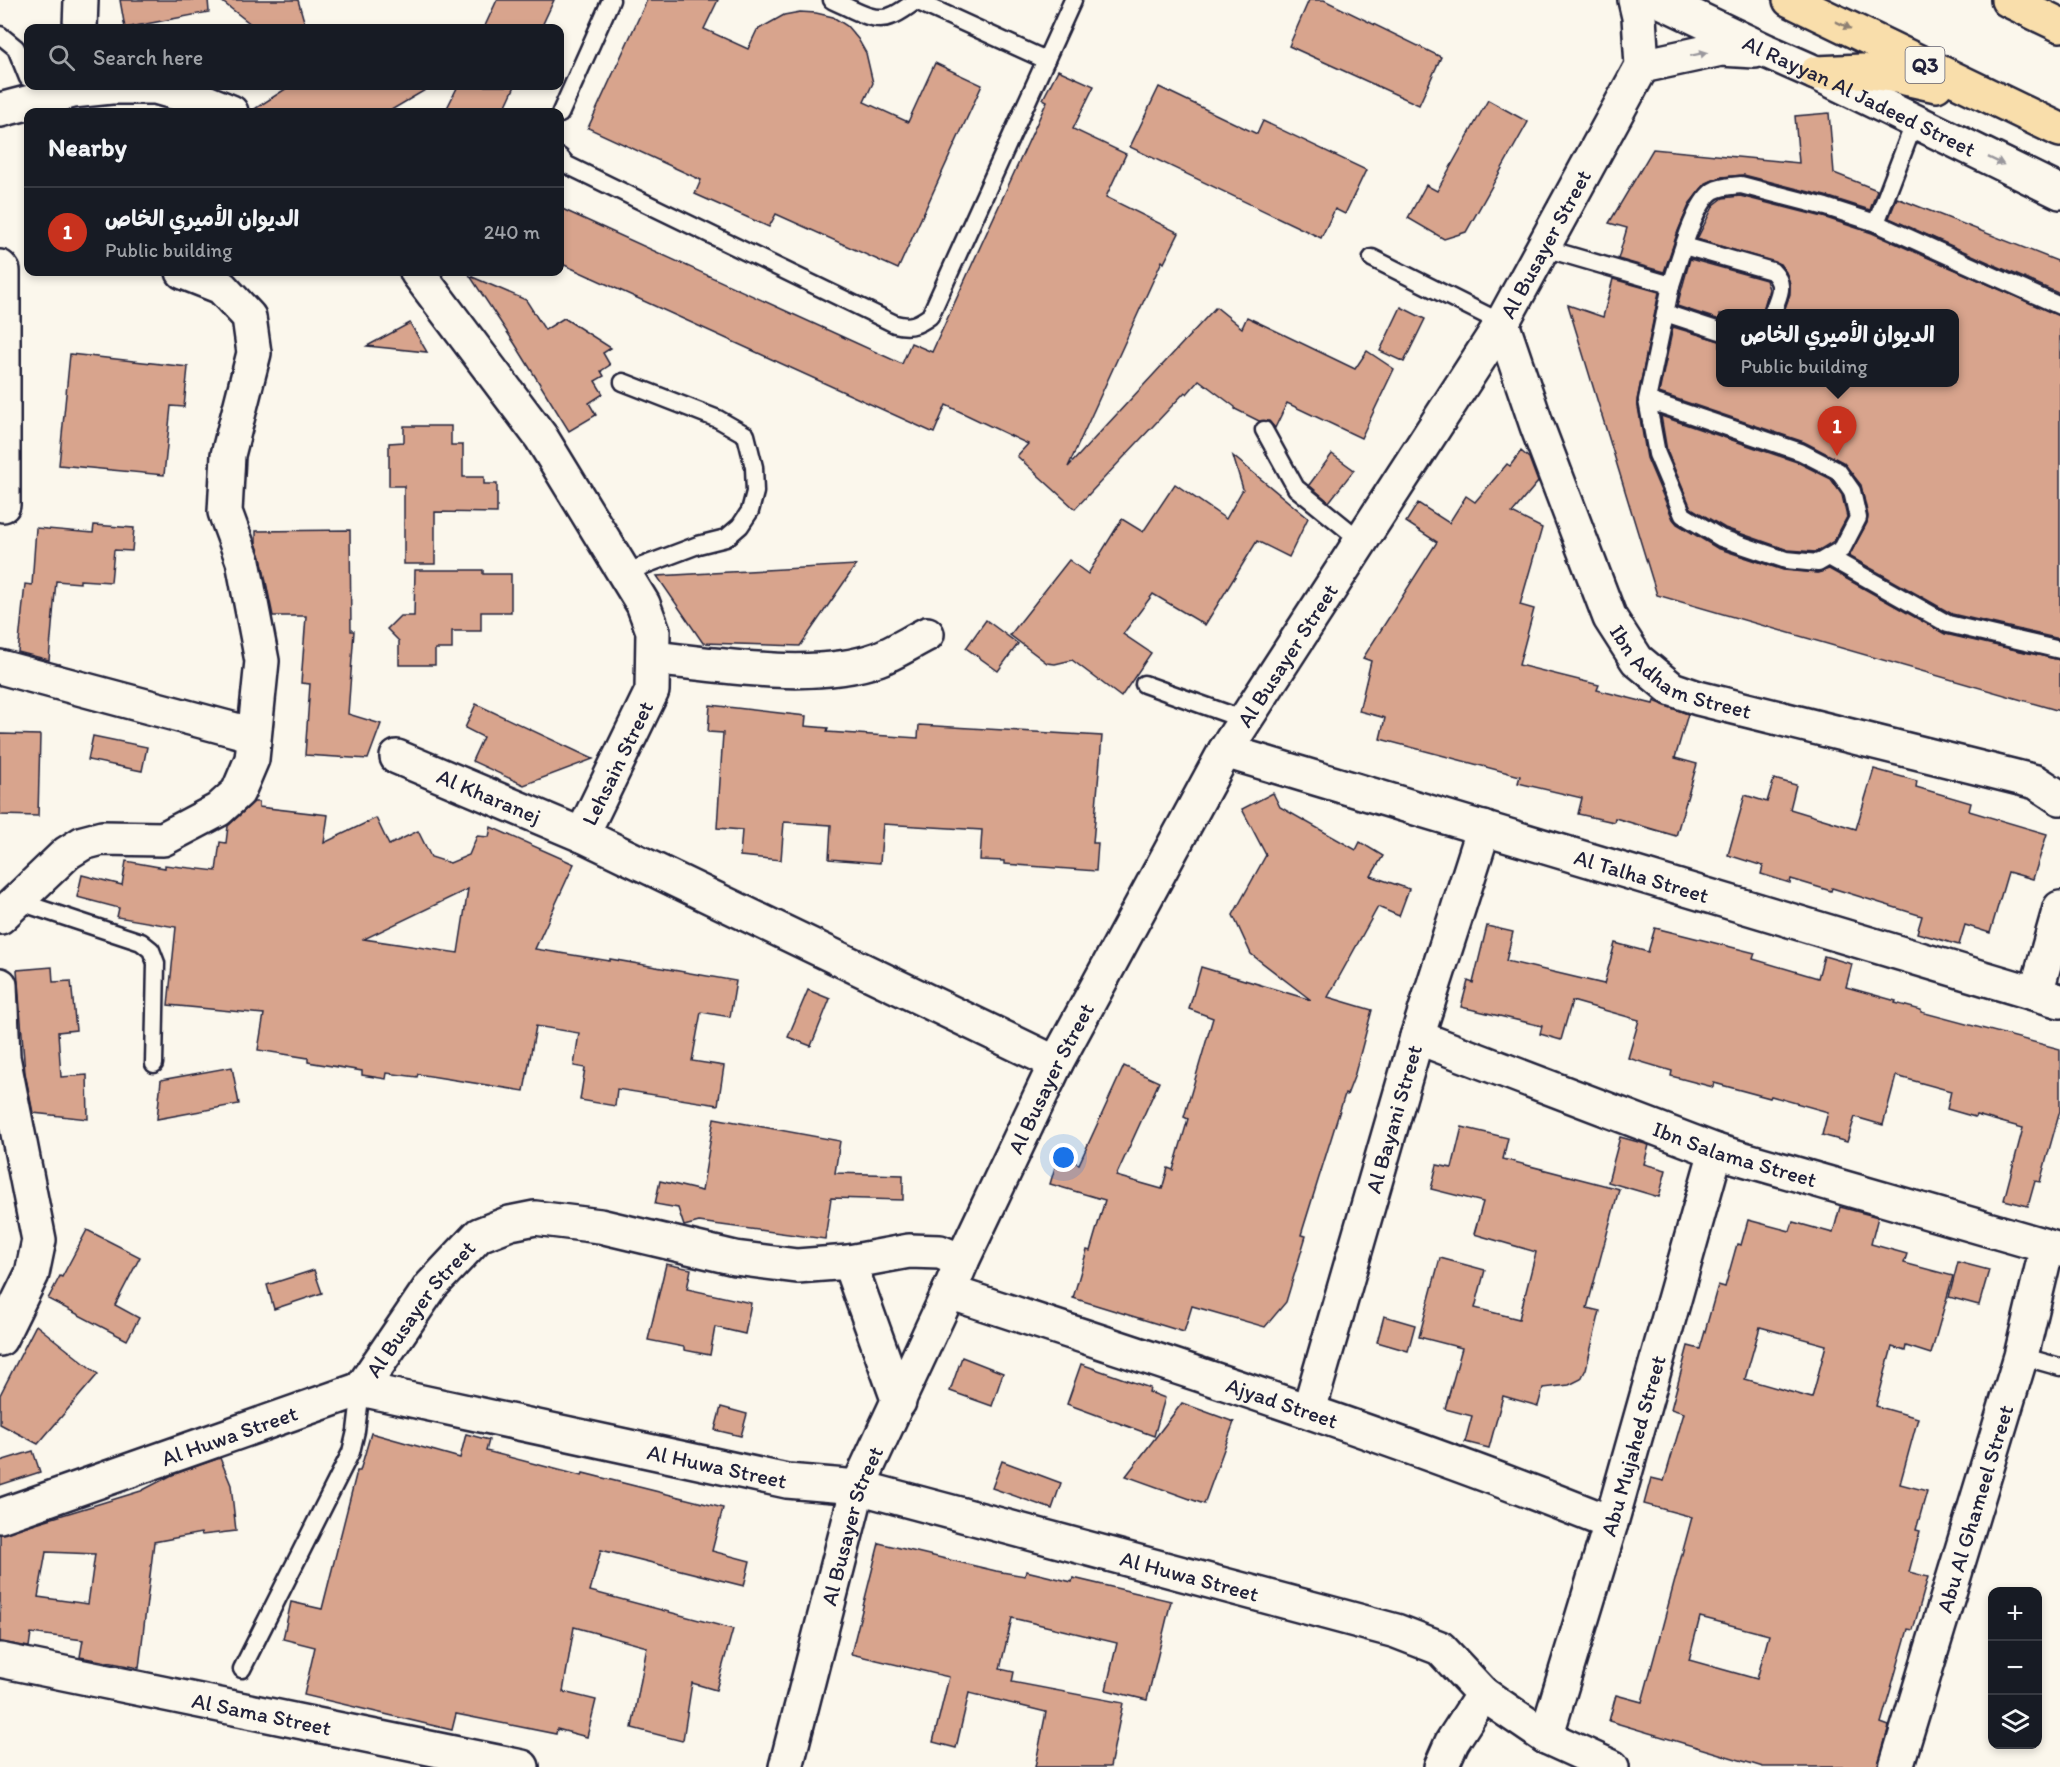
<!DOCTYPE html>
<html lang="en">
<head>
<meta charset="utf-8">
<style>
	:root { --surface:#171b24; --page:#20242c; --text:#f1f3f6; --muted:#9ea1a6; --line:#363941; --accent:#c8321e }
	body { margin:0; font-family:Itim,"Playpen Sans Arabic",sans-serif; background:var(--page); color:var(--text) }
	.controls { position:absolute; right:18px; bottom:18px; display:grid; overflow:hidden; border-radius:12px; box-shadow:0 3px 9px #0003 }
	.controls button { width:54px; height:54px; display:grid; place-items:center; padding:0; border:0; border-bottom:2px solid var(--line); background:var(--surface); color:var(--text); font:30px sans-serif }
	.you { position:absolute; left:1064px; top:1158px; width:21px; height:21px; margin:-15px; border:4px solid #fff; border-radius:50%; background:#1a73e8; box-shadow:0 0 0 9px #1a73e833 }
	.badge { display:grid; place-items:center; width:39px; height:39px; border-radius:50%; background:var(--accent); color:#fff; font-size:20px; font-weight:700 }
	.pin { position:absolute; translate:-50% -50px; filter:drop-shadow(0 2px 3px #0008) }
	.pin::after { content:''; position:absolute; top:32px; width:21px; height:18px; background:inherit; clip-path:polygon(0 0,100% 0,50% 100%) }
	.popup { position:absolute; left:1716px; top:309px; width:243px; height:78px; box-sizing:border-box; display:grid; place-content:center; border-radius:12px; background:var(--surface); filter:drop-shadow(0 2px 4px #0005); font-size:20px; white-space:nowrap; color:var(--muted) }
	.popup b { font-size:22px; color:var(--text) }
	.popup::after { content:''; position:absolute; left:50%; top:100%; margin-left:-12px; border:12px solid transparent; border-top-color:var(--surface) }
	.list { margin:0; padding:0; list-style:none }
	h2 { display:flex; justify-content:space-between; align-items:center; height:78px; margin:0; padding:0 24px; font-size:26px }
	h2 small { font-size:20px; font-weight:400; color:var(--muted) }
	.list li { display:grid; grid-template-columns:39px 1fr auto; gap:18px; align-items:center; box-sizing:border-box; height:90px; padding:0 24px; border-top:2px solid var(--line) }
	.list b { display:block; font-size:22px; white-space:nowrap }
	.list p { margin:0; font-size:20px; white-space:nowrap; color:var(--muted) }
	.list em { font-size:20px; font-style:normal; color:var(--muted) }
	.icon { flex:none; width:33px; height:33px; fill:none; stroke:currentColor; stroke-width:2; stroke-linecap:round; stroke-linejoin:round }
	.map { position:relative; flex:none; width:2060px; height:1767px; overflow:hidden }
	.search { position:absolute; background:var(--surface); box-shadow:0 3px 9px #0003; left:24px; top:24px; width:540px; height:66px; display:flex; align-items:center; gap:15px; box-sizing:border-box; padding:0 21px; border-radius:12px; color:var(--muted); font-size:22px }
	.panel { position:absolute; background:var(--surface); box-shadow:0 3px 9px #0003; left:24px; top:108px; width:540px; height:168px; border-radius:12px }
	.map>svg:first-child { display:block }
	.building { fill:#d8a48d; stroke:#22223b; stroke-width:1.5; fill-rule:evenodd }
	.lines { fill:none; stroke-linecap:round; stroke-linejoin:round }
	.service-casing { stroke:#22223b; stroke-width:21 }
	.minor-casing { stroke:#22223b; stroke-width:38 }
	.tertiary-casing { stroke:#22223b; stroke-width:38 }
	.trunk-casing { stroke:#22223b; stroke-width:38 }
	.service { stroke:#fbf7ec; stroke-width:16 }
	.minor { stroke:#fbf7ec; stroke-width:33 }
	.tertiary { stroke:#fbf7ec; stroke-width:33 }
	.trunk { stroke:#f9deab; stroke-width:33 }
	.oneway { fill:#8e8073 }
	.oneway2 { fill:#99979c }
	.labels { text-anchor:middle; stroke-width:4.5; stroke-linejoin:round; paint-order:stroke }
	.shield { fill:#fbf7ec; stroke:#636270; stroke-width:1.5 }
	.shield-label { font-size:21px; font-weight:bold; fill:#22223b }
	.street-label { font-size:22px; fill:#22223b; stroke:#fbf7ec }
</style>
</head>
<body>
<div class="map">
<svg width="2060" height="1767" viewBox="0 0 2060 1767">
	<rect width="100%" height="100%" fill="#fbf7ec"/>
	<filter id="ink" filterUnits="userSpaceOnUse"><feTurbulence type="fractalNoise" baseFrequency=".0167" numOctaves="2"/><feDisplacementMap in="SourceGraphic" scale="12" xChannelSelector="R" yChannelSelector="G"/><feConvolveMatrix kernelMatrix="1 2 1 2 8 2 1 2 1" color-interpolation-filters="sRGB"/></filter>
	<g filter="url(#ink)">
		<!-- building -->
		<g class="building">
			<polygon points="120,0 208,0 209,12 125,28"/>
			<polygon points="220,0 298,0 306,28 256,28"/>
			<polygon points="497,0 554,0 541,28 484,28"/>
			<polygon points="647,0 718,0 704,29 748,49 757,30 784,15 800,12 816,13 833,17 847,26 858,39 866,53 873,83 864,102 908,122 935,63 982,85 898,269 776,214 769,227 695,194 701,180 588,128"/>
			<polygon points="1309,0 1324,0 1441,57 1419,105 1289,46"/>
			<polygon points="1058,70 1094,86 1073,129 1126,154 1106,197 1179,233 1164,263 1162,261 1068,467 1216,307 1242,328 1247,317 1355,369 1367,351 1394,369 1361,438 1287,403 1275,428 1269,421 1259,421 1235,409 1235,407 1199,380 1187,394 1185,392 1075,509 1017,456 1028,444 946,405 934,433 560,263 560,208 902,364 911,343 932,352 1047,101 1043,99"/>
			<polygon points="290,86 432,86 388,112 250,112"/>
			<polygon points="458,86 515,86 503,112 445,112"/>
			<polygon points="1159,87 1257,134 1263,121 1366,170 1345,214 1335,209 1321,238 1130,147"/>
			<polygon points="1488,100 1528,122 1466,232 1444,239 1408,218 1426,185 1437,191"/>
			<polygon points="1829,113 1834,173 1877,190 1870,210 1829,197 1744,175 1721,177 1706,183 1690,203 1678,231 1664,272 1618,259 1627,228 1609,223 1653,149 1799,163 1795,116"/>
			<polygon points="1740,196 1823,217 1872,233 2060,316 2060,639 1952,614 1849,556 1867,523 1868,516 1861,485 1843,462 1804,442 1659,393 1673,327 1720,341 1720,382 1954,382 1954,314 1783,314 1790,294 1790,284 1786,272 1780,264 1697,239 1714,205 1723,198"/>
			<polygon points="1897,198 2060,262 2060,294 1889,218"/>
			<polygon points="1690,259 1766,280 1769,289 1762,314 1720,314 1720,320 1677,306"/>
			<polygon points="470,276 526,300 545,330 564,318 611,348 603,353 610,365 601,371 604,376 595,381 603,394 589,403 596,415 569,431 515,344"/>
			<polygon points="1613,279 1659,292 1637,401 1647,458 1673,519 1677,524 1717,548 1783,570 1817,573 1829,569 1945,634 2060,660 2060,711 1657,595 1568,305 1603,317"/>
			<polygon points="1401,307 1425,319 1404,362 1380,351"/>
			<polygon points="410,323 427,352 367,346"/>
			<polygon points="70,354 188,367 184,407 171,406 164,475 59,465"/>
			<polygon points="1661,416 1797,462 1831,479 1842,495 1847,517 1834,541 1816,552 1788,550 1725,528 1691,508 1667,451"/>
			<polygon points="404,426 451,426 451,445 463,445 463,477 484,477 484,484 497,484 497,513 435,512 435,564 404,564 404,486 389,486 389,443 404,442"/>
			<polygon points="1521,451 1529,458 1538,482 1512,513 1542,528 1520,605 1534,609 1519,665 1599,685 1597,690 1653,704 1654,701 1688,714 1675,758 1697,764 1676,836 1615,818 1614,822 1578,814 1582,798 1518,783 1520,776 1380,739 1385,718 1359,711 1371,661 1363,658 1437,542 1406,522 1418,503 1449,523 1466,496 1475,502 1507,464 1510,466"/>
			<polygon points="1332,454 1354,470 1329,502 1309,485"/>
			<polygon points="1233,456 1308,518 1289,557 1257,541 1205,625 1153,594 1123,634 1151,653 1121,697 1072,660 1055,664 1047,663 1010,635 1069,560 1088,574 1122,519 1143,532 1175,484 1226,519 1243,489"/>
			<polygon points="94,525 134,528 132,551 114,550 111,582 80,580 80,583 56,581 49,660 18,652 25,584 32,585 36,528 93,533"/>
			<polygon points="350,530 351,631 354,631 348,714 381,724 368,759 305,755 310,684 301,683 306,616 273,616 261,558 256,543 256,531"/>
			<polygon points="856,565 800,646 703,643 657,576"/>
			<polygon points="415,570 483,570 483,574 511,574 511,612 481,612 481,631 452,631 452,649 435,649 435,665 399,665 399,641 387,629 400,616 414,616"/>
			<polygon points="986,620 1018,644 998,671 966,648"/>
			<polygon points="476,704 593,759 524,785 472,761 483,737 465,728"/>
			<polygon points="710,705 806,716 805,726 828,728 827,732 918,738 919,725 1102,736 1093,843 1098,843 1096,871 1004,864 1004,861 980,860 982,830 883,824 880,863 829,859 831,825 784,822 781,860 740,856 742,830 717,828 723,733 708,732"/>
			<polygon points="0,734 40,735 38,816 0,815"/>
			<polygon points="93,736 147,747 142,771 88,760"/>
			<polygon points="1874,769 1917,781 1916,787 1971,803 1969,811 2047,834 2033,879 2008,872 1990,933 1965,925 1959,945 1917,933 1922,916 1832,888 1831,891 1791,879 1790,883 1761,874 1763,866 1728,855 1745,795 1767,802 1774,779 1796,785 1790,809 1856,829"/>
			<polygon points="1273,793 1280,807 1356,850 1360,842 1383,856 1371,876 1409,889 1399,916 1378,907 1328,997 1372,1010 1354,1077 1347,1095 1345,1094 1301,1235 1306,1236 1286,1302 1265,1327 1192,1306 1184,1332 1073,1298 1087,1250 1090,1251 1105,1200 1050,1184 1058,1157 1079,1164 1124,1066 1159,1082 1116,1176 1162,1189 1168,1168 1173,1170 1188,1119 1184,1117 1213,1018 1189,1009 1201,967 1311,1000 1251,954 1233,915 1266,855 1242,809"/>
			<path d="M254,802H259V807L328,815L324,843L376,818L389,845L418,831L431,857L450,863L469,855L477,836L489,837L491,827L574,864L535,949L610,961V959L736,981L730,1017L701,1012L692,1061L724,1066L718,1105L617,1089L615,1106L580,1100L585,1068L574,1066L579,1033L536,1026L524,1091L418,1074L417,1077L387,1073L386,1079L362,1075V1071L308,1062V1058L258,1050L264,1014L168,1005L176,927L117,917L119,908L77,897L82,875L122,885L126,861L165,868V865L216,871L220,842L226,843L228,826ZM468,889L458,953L364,939Z"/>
			<polygon points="1487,926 1513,932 1506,961 1604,984 1615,943 1648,952 1655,928 1755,953 1753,959 1818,978 1824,956 1852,964 1846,987 1896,1001 1895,1003 1921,1010 1921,1012 2060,1049 2060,1111 2040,1182 2035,1181 2028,1206 2004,1200 2023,1128 1976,1115 1975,1117 1947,1109 1951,1091 1896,1076 1883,1125 1855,1117 1847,1142 1822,1135 1828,1112 1771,1096 1770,1098 1714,1083 1713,1087 1671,1076 1672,1071 1628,1058 1639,1020 1572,1001 1561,1040 1540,1034 1542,1026 1461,1007 1468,981 1473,983"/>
			<polygon points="52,967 53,982 71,981 76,1030 58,1032 61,1077 87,1075 88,1119 33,1113 25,1073 17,970"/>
			<polygon points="808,990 830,999 811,1046 788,1037"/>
			<polygon points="232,1067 239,1104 157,1119 161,1080"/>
			<polygon points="714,1118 840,1141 835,1173 903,1175 903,1200 831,1198 825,1239 699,1222 684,1226 678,1208 655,1204 660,1181 702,1191"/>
			<polygon points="1462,1127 1508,1138 1503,1159 1619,1189 1587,1308 1600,1311 1586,1369 1581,1379 1569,1385 1543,1388 1538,1406 1503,1396 1489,1448 1465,1442 1472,1416 1445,1409 1462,1348 1419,1337 1440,1258 1485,1270 1475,1308 1519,1319 1536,1252 1474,1234 1483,1202 1431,1189 1437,1165 1452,1168"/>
			<polygon points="1620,1137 1649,1145 1644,1164 1666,1170 1659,1197 1608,1182"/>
			<path d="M1840,1207L1878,1217L1871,1244L1907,1254L1904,1263L1953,1276L1931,1354L1906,1346L1905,1351L1892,1347L1876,1406L1918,1418L1900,1484L1927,1491L1916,1530L1920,1531L1909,1572L1928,1577L1913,1630L1908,1629L1881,1723L1889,1726L1878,1767H1763L1609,1721L1616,1695L1642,1702L1692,1517L1644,1504L1651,1478L1664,1481L1684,1413L1671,1409L1688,1346L1700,1349L1718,1285L1725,1287L1737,1244L1741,1245L1748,1220L1790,1231L1793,1222L1833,1233ZM1760,1327L1826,1345L1812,1398L1745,1379ZM1700,1617L1769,1635L1757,1679L1689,1660Z"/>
			<polygon points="87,1230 140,1257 115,1305 139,1318 127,1340 48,1299 60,1276 62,1277"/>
			<polygon points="1958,1262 1989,1270 1979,1305 1949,1297"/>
			<polygon points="666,1264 691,1269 687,1289 751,1303 745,1334 715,1327 710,1355 684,1350 684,1347 648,1340"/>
			<polygon points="314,1270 322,1293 274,1309 267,1285"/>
			<polygon points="1384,1316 1415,1325 1408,1351 1377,1342"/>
			<polygon points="36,1325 98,1374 38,1444 0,1424 0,1395"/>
			<polygon points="962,1357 1003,1373 992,1406 950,1391"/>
			<polygon points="1081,1364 1150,1388 1149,1392 1165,1398 1154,1436 1067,1404"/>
			<polygon points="1182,1403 1234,1422 1204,1504 1126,1476"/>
			<polygon points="721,1407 747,1414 741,1436 715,1430"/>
			<polygon points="371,1433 460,1458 466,1434 489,1440 486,1451 582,1476 583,1473 723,1508 712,1551 750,1561 744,1586 601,1550 590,1591 733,1629 716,1690 692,1683 683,1740 682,1741 632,1728 647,1647 574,1627 563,1692 596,1700 587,1737 557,1729 556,1734 456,1714 452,1730 304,1695 315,1647 283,1639 291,1602 322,1609 357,1471 360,1471"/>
			<polygon points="33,1451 40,1472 0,1485 0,1461"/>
			<path d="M220,1458L231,1485L236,1531L202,1535L201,1533L154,1542L139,1668L80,1657L83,1640L31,1633L29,1647L0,1642V1534L141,1491L172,1475ZM46,1552L95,1554L88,1604L38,1597Z"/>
			<polygon points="1002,1461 1061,1483 1052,1509 992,1488"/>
			<polygon points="879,1543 996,1571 1025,1576 1026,1571 1072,1582 1073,1578 1171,1601 1147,1700 1106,1690 1117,1643 1012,1618 1000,1669 1014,1672 1012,1682 1123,1703 1110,1767 1035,1767 1046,1712 969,1693 956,1748 933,1742 949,1677 851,1654"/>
		</g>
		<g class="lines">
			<!-- service casing -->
			<g class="service-casing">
				<g id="service">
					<path d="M832,0C849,7 873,24 891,16C900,13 908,6 916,1"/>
					<polyline points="914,0 1046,60"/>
					<polyline points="0,35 16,48 28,78"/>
					<polyline points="560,114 611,0"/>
					<path d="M560,157L567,165L895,324C910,328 918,325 930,316L1073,0"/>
					<polyline points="1876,223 1915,121"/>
					<path d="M1684,246L1772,271C1787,286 1778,295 1772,314"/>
					<polyline points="1544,248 1671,285 1647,400 1657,454 1683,515 1721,538 1786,560 1818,563 1842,549 1858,518 1852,491 1838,471 1801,452 1647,400"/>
					<polyline points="1372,258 1502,323"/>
					<path d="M1671,285C1679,262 1693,205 1713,191C1721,186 1732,186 1741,185L1826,207L1876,223L2060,306"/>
					<polyline points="1665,313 1720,331"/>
					<polyline points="623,382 718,419 746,435 754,467 755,492 750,511 740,526 726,538 698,545 624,573"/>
					<polyline points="1264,430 1296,488 1360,540"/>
					<polyline points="1829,557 1948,624 2060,650"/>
					<polyline points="1144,684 1245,720"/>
					<polyline points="17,901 141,942 151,950 156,963 154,1064"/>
					<polyline points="2021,1356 2060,1367"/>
					<polyline points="242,1669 351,1452 356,1431 361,1389"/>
				</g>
			</g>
			<!-- minor casing -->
			<g class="minor-casing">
				<g id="minor">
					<polyline points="80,28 81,0"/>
					<polyline points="0,110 73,91 111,87 155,87 204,101 231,112"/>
					<polyline points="0,267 3,271 3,505"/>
					<polyline points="417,272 541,437 643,604 653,631 652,691 582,835 1056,1063"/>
					<path id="s1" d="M1502,323L1537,426L1610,618L1637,660L1672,689L1698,698L2036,782L2060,798"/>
					<path d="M653,658C719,665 815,682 878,659C894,653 911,642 927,634"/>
					<polyline points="0,667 254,735"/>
					<path id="s2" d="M1225,751L2060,1001"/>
					<path id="s3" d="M397,757L582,835"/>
					<polyline points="0,917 67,853 83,843 102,838 163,839 218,810 238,792 252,759 262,661 243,561 225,512 228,455 254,353 249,317 221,287 183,272"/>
					<polyline points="0,985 3,1057 39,1240 32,1274 0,1339"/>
					<polyline points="2036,993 2060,908"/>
					<path id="s4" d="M1417,1037L1716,1151L2060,1250"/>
					<polyline points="849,1262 899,1402"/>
					<path id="s5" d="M949,1292C1171,1365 1394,1436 1611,1523"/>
					<path id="s6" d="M361,1389L431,1286L479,1235L510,1223L535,1218L600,1226L735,1258L797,1266L849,1262L909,1251L940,1252L962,1261"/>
					<path id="s7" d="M1309,1410L1417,1037L1484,828"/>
					<path id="s8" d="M0,1516L361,1389L787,1481L858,1487L1396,1631L1440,1648L1483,1694L1452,1742L1441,1767"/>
					<path id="s9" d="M0,1660L522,1767"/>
					<polyline points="1483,1694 1546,1737 1612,1767"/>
					<path id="s10" d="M1546,1737L1611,1523L1716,1151"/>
					<path id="s11" d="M1896,1767L2021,1356L2047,1247"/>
				</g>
			</g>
			<!-- tertiary casing -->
			<g class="tertiary-casing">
				<g id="tertiary">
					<path id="s12" d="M1659,0L1766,51L1816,73L2060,192"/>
					<polyline points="1642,66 1721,49 1755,51"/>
					<path id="s13" d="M786,1767L858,1487L949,1292L962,1261L1056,1063L1225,751L1502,323L1642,66L1639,17L1635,0"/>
				</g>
			</g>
			<!-- trunk casing -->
			<g class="trunk-casing">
				<g id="trunk">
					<polyline points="1790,0 2060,130"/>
					<polyline points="2008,0 2060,25"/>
					<polyline points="1816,73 1862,71 1891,75 1936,85"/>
				</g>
			</g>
			<!-- service -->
			<use href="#service" class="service"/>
			<!-- minor -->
			<use href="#minor" class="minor"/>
			<!-- tertiary -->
			<use href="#tertiary" class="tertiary"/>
			<!-- trunk -->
			<use href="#trunk" class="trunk"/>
		</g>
		<!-- one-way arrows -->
		<defs><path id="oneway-solid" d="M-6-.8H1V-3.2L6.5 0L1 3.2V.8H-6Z" transform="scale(1.5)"/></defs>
		<use class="oneway" href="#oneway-solid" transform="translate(1843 25) rotate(26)"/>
		<g class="oneway2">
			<use href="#oneway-solid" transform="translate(1699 54) rotate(-12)"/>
			<use href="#oneway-solid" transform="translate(1996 161) rotate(26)"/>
		</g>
	</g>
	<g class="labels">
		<!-- shield labels -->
		<rect class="shield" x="1905.5" y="47" width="39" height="36" rx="4.5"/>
		<g class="shield-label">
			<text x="1925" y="72">Q3</text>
		</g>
		<!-- street labels -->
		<g class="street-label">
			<text dy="8" stroke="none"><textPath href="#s12" startOffset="222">Al Rayyan Al Jadeed Street</textPath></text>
			<text dy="8" stroke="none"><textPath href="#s13" startOffset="1712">Al Busayer Street</textPath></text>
			<text dy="8" stroke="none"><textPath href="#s13" startOffset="1226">Al Busayer Street</textPath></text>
			<text dy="8" stroke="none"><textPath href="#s1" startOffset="408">Ibn Adham Street</textPath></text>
			<text transform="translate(617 763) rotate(-64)" y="8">Lehsain Street</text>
			<text dy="8" stroke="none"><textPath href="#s3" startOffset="100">Al Kharanej</textPath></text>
			<text dy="8" stroke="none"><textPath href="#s2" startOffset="435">Al Talha Street</textPath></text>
			<text dy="8" stroke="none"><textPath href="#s13" startOffset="741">Al Busayer Street</textPath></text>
			<text dy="8" stroke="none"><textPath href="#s7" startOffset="303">Al Bayani Street</textPath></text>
			<text dy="8" stroke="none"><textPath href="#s4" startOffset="339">Ibn Salama Street</textPath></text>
			<text dy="8" stroke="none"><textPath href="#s6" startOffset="100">Al Busayer Street</textPath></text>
			<text dy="8" stroke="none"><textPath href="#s5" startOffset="351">Ajyad Street</textPath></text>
			<text dy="8" stroke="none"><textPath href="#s8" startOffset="243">Al Huwa Street</textPath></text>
			<text dy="8" stroke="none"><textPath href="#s10" startOffset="304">Abu Mujahed Street</textPath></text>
			<text dy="8" stroke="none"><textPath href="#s8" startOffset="747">Al Huwa Street</textPath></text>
			<text dy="8" stroke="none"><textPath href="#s11" startOffset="270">Abu Al Ghameel Street</textPath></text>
			<text dy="8" stroke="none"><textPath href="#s13" startOffset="250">Al Busayer Street</textPath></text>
			<text dy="8" stroke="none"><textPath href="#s8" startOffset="1233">Al Huwa Street</textPath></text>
			<text dy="8" stroke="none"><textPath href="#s9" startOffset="267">Al Sama Street</textPath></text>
		</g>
	</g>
</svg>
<div class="controls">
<button>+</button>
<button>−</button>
<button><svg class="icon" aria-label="layers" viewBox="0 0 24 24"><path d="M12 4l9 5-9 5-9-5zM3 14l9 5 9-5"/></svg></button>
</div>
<div class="you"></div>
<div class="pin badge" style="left:1837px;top:456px">1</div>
<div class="popup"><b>الديوان الأميري الخاص</b>Public building</div>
<div class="search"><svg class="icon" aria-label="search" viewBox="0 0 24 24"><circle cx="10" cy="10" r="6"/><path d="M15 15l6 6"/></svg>Search here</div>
<section class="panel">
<h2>Nearby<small></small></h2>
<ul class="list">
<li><span class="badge">1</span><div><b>الديوان الأميري الخاص</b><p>Public building</p></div><em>240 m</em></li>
</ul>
</section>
</div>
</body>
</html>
